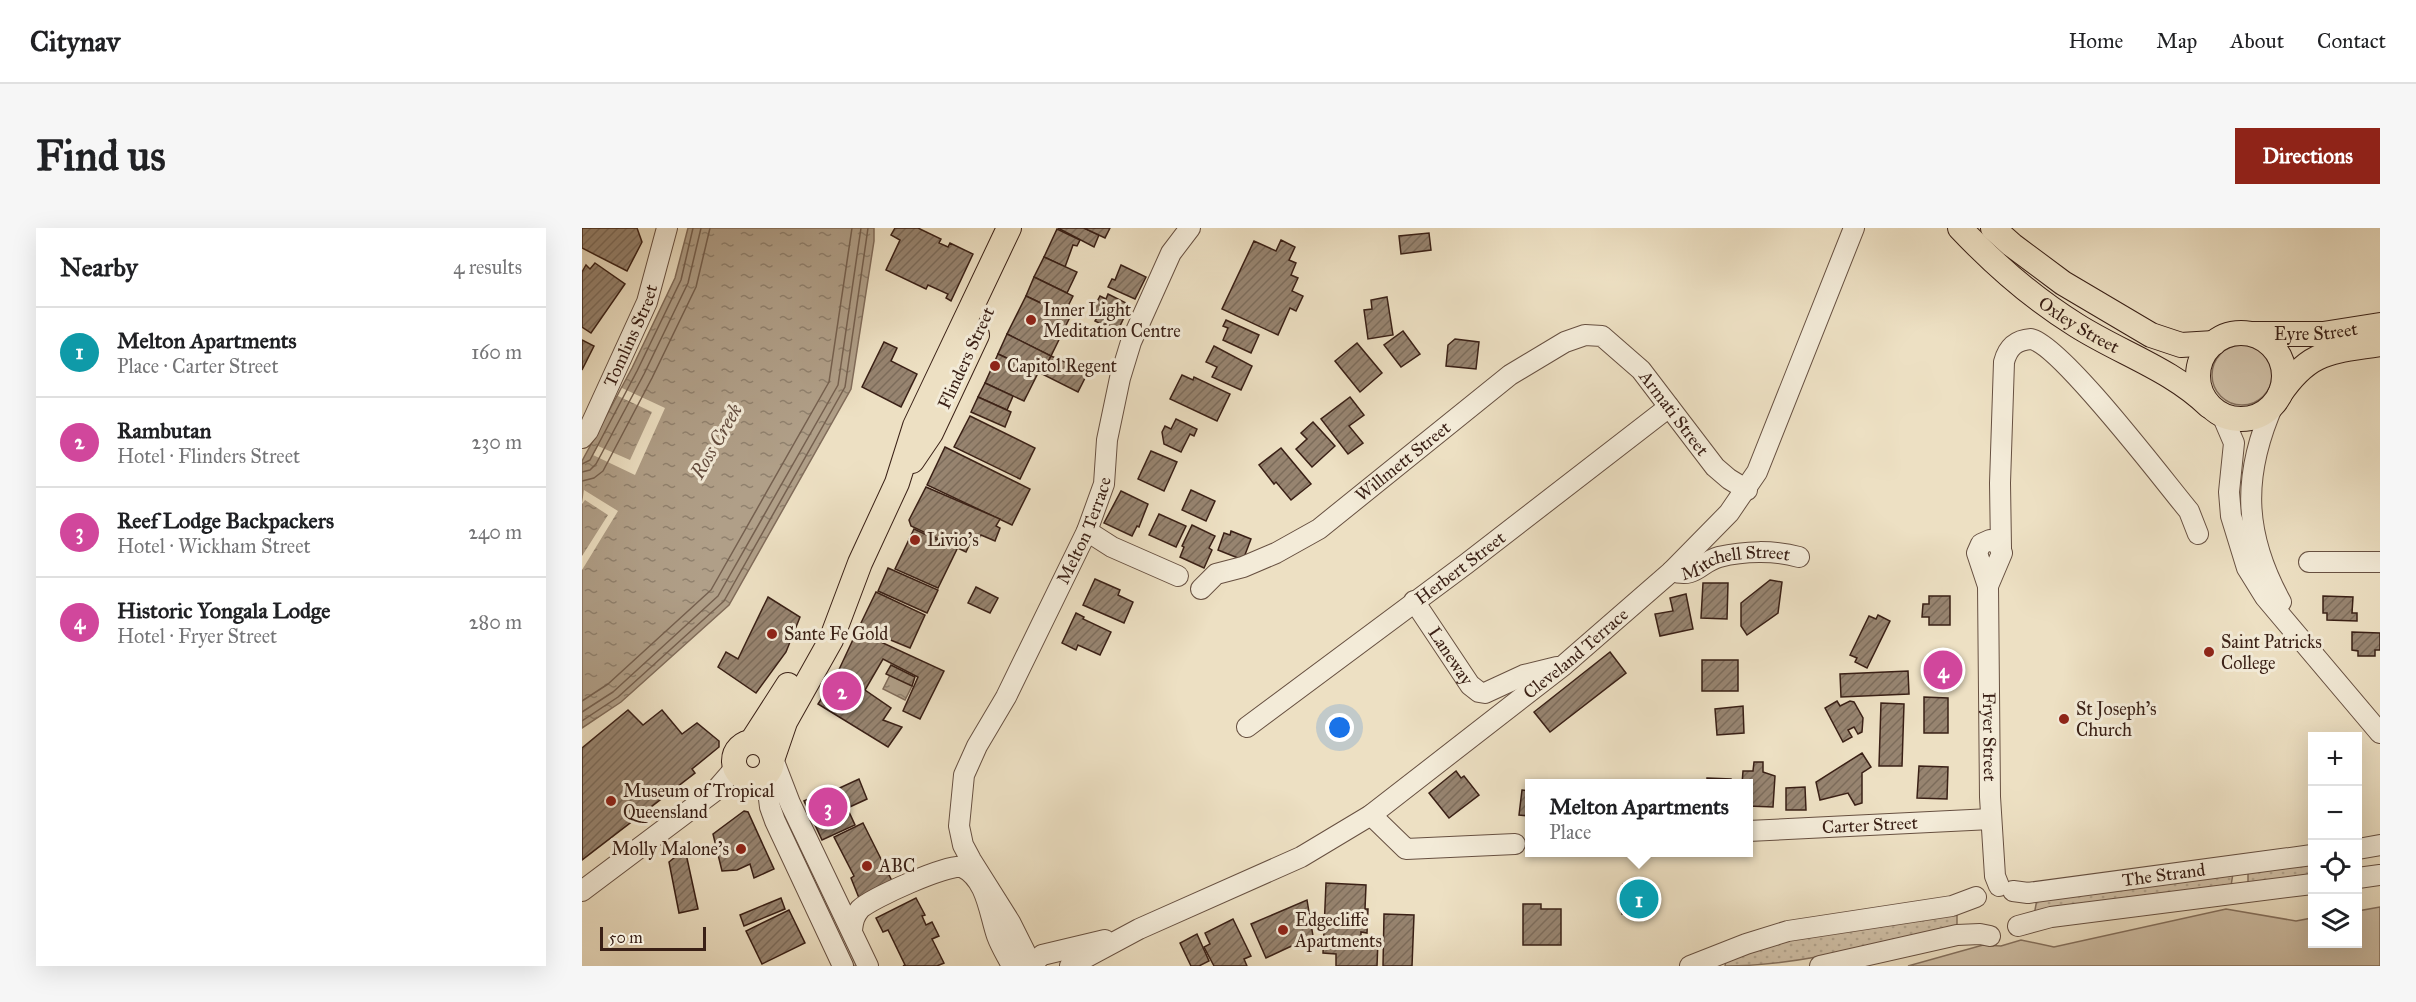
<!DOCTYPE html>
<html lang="en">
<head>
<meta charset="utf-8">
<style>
	:root { --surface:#fff; --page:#f6f6f6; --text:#202124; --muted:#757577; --line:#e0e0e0; --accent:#8f2418 }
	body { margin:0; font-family:"IM FELL Great Primer",serif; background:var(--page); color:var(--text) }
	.controls { position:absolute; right:18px; bottom:18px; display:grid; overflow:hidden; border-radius:0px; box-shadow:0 6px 24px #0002 }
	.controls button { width:54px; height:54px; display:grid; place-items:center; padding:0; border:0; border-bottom:2px solid var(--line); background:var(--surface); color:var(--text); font:30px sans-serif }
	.scale { position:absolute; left:18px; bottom:15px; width:106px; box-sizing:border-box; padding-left:6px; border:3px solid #3a2016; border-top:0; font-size:16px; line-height:21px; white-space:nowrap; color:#3a2016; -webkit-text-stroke:4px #f3ebd8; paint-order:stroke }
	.you { position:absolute; left:758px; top:500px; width:21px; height:21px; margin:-15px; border:4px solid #fff; border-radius:50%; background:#1a73e8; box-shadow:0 0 0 9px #1a73e833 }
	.badge { display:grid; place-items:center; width:39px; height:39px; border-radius:50%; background:var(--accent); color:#fff; font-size:20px; font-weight:700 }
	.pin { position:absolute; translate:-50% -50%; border:3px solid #fff; box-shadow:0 2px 6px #0006 }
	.popup { position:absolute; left:943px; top:551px; width:228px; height:78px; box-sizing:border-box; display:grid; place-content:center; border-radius:0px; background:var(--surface); filter:drop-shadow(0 2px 4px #0005); font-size:20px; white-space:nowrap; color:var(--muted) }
	.popup b { font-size:22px; color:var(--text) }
	.popup::after { content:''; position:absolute; left:50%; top:100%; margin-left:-12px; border:12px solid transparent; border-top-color:var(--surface) }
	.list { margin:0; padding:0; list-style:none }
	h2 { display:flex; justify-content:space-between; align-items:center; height:78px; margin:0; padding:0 24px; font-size:26px }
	h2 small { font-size:20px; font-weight:400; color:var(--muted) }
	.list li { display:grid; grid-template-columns:39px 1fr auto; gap:18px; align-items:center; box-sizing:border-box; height:90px; padding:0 24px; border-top:2px solid var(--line) }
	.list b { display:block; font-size:22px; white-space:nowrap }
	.list p { margin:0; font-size:20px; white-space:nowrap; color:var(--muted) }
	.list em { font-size:20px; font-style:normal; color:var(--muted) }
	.icon { flex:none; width:33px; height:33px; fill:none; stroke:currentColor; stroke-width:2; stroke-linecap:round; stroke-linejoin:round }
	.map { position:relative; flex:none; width:1798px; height:738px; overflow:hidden; border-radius:0px }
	header { display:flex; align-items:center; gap:36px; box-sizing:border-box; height:84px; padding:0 30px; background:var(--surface); border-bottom:2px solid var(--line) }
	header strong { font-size:28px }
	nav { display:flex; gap:33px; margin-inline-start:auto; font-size:21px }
	.intro { display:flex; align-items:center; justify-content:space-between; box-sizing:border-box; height:144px; padding:0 36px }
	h1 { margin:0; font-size:42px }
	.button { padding:15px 27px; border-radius:0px; background:var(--accent); color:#fff; font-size:21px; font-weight:700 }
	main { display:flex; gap:36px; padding:0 36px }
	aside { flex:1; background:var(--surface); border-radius:0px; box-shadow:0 6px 24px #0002 }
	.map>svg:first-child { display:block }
	.grass { fill:url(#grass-dots); stroke:#84705e; stroke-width:1.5 }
	.green { fill:#cfbfa6; stroke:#84705e; stroke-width:1.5 }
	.water { fill:url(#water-ripples); stroke:#816c5a; stroke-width:1.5 }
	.pier { fill:#ede0c3 }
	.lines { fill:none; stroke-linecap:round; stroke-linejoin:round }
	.shore { stroke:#75604f; stroke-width:1.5 }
	.building { fill:url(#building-hatch); stroke:#3a2016; stroke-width:1.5 }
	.minor-casing { stroke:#675041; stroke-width:22 }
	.major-casing { stroke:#3a2016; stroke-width:26 }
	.minor { stroke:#f3ebd8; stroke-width:20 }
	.major { stroke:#ede0c3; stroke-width:24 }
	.poi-dot { fill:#8f2418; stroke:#f3ebd8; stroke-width:2 }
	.labels { text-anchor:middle; stroke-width:6; stroke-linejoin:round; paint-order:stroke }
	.poi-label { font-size:18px; fill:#3a2016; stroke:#f3ebd8; text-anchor:start }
	.street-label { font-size:18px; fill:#3a2016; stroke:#f3ebd8 }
	.water-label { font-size:20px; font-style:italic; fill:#634c3e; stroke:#f3ebd8 }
</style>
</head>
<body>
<header>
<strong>Citynav</strong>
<nav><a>Home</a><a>Map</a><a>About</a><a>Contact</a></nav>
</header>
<div class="intro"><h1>Find us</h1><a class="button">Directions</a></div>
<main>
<aside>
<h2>Nearby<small>4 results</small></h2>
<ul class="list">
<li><span class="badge" style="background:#0f9aa8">1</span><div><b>Melton Apartments</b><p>Place · Carter Street</p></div><em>160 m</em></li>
<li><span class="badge" style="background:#d1479c">2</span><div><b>Rambutan</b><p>Hotel · Flinders Street</p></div><em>230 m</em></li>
<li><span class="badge" style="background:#d1479c">3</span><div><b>Reef Lodge Backpackers</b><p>Hotel · Wickham Street</p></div><em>240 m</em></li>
<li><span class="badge" style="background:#d1479c">4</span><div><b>Historic Yongala Lodge</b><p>Hotel · Fryer Street</p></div><em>280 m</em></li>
</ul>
</aside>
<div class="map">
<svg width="1798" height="738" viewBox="0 0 1798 738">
	<defs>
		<pattern id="grass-dots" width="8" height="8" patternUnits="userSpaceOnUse" patternTransform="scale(1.5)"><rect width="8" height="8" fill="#cfbfa6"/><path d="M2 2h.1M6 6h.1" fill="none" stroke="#b2a48e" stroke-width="1.8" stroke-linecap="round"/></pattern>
		<pattern id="water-ripples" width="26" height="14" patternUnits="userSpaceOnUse" patternTransform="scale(1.5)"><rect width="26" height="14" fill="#b09f88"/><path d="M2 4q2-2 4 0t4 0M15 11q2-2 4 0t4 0" fill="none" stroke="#90816e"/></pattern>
		<pattern id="building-hatch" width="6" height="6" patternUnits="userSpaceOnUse" patternTransform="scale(1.5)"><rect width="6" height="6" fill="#978470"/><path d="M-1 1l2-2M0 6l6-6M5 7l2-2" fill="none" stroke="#7c6c5b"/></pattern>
	</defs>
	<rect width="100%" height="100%" fill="#ede0c3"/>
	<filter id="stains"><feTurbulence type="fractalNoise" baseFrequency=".00333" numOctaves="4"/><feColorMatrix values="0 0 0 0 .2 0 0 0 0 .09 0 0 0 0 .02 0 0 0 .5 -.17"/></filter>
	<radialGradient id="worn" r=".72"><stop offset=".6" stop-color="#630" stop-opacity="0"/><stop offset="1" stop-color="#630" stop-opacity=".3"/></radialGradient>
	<!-- grass -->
	<g class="grass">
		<polygon points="1727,636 1727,648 1666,656 1666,642"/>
		<polygon points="1651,645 1649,658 1456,685 1453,682 1455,671"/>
		<path d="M1375,683V698C1300,715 1220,738 1143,738L1144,732L1200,711Z"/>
	</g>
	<!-- green -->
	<g class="green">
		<circle cx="1660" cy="147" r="30"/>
		<polygon points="195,567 277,738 267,738 200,596"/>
		<polygon points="1798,679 1798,738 1326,738 1401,717 1419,718 1439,712 1472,719 1644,681 1714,693 1730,690 1730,716 1776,716 1776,683"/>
	</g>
	<!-- water -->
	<g class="water">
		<polygon points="106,0 292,0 292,13 269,161 147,377 39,474 0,500 0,233 50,140 93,50"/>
		<polygon points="308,447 330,458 323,472 301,461"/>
	</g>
	<!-- pier -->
	<g class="pier">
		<polygon points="40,160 83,180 53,247 11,227 16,218 48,232 70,184 36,168"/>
		<polygon points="2,262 36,283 0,342 0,328 26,287 3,272 0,276"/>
	</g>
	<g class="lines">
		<!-- shore -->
		<g class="shore">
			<polyline points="0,236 8,232 55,143 99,52 111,0"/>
			<polyline points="0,244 8,242 14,236 62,146 106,55 119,0"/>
			<polyline points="0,253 12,250 21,243 70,150 114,59 128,0"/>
			<polyline points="0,473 26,456 129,362 247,154 270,0"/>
			<polyline points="0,484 31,464 136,368 256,157 279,0"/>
			<polyline points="0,493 36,469 142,373 263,159 286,0"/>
		</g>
	</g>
	<!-- building -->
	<g class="building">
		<polygon points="0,0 55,0 60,14 45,43 0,20"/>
		<polygon points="313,0 336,0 359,11 357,15 366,19 368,15 391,26 369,73 364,70 366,66 346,57 344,61 304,42 318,12 309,7"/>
		<polygon points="476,0 502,0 517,7 512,19"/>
		<polygon points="502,0 528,0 523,10"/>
		<polygon points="475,1 498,12 495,18 491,17 483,39 462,29"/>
		<polygon points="847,5 849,22 819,26 817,8"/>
		<polygon points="699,12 713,19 707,32 714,35 709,47 716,50 710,63 721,68 714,83 708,80 696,107 640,81 672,13 694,23"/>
		<polygon points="462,29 495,44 485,65 452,49"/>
		<polygon points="13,35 43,56 9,105 0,99 0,44 4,37 8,41"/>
		<polygon points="539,37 564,49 553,71 526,59 530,51 533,52"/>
		<polygon points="452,49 491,68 482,86 444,68"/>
		<polygon points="526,66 548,77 535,104 513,93 516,88 509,85 518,68 524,71"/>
		<polygon points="444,68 488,89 469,128 425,106"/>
		<polygon points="805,69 811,107 786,111 782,82 790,81 789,72"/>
		<polygon points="644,92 677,107 669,125 641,112 646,100 641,98"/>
		<polygon points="821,103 838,126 819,139 802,117"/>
		<polygon points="425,106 469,128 460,146 416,126"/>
		<polygon points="873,111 897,114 894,141 864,138 866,117"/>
		<polygon points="0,112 12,118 0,142"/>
		<polygon points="302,114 315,120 309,133 335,146 319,179 280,159"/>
		<polygon points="775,115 800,145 778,164 753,133"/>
		<polygon points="632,118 670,138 659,162 630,149 635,139 624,134"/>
		<polygon points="416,126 456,145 442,173 403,155"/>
		<polygon points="469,128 506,144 496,164 460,146"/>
		<polygon points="600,147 611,152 612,149 648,166 635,193 588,171"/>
		<polygon points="403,155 431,168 425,182 396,169"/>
		<polygon points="396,169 429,184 423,199 389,184"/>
		<polygon points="768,169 782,187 767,198 781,215 766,226 739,191"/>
		<polygon points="388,188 453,220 438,251 372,219"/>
		<polygon points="594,191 615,201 612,208 608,206 599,224 582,216 580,204 583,198 589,201"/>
		<polygon points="731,194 753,218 730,239 714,221 725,211 719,205"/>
		<polygon points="363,219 448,261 430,297 345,257"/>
		<polygon points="699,220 729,256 709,272 694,254 692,256 677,237"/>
		<polygon points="569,223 595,234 582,263 556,251"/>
		<polygon points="344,259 418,291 414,298 418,300 413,313 399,307 396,313 390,311 384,324 329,298 327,292"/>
		<polygon points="609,262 633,273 624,293 600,282"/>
		<polygon points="539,263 566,276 557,299 555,298 550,308 522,295"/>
		<polygon points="577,286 604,298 594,319 567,307"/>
		<polygon points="610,297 633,308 627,320 630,322 622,340 598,329 602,319 600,318"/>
		<polygon points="332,301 375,321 356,360 313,341"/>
		<polygon points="649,303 669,311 661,332 636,322 642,305 648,307"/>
		<polygon points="306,340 356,362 345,385 296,363"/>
		<polygon points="513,351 538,362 536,367 551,374 542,395 501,377"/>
		<polygon points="1188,352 1200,354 1196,385 1165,407 1159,398 1159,375"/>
		<polygon points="1121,355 1146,355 1145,391 1119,390"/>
		<polygon points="394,359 416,370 408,385 386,375"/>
		<polygon points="294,364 343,387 328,420 277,399"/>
		<polygon points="1104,366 1111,401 1078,408 1073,386 1091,383 1088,370"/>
		<polygon points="1347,368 1368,368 1368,397 1347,397 1347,389 1340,389 1341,376 1347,376"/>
		<polygon points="1741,368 1771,369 1770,385 1775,385 1775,393 1745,392 1745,385 1741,385"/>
		<polygon points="186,369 218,389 204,424 174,465 136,439 144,424 156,431"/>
		<polygon points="494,385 502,389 501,391 529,404 518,427 496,417 494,422 480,415"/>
		<polygon points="1296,387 1308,393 1285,440 1273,434 1275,430 1268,427 1287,388 1294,391"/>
		<polygon points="275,403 362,443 338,491 321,483 336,449 301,431 283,462 309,480 301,492 320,499 306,519 236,476 254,448"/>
		<polygon points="1770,404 1798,405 1798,422 1793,422 1793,428 1776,428 1776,423 1770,422"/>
		<polygon points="1028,424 1044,445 968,504 952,484"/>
		<rect x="1120" y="432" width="36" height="31"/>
		<polygon points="309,437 333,449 330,458 304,446"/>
		<polygon points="1326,443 1327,466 1259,469 1258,446"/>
		<polygon points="1342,469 1366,470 1366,505 1342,505"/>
		<polygon points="1255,473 1258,478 1268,473 1272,474 1281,490 1280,504 1276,506 1272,499 1266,502 1270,509 1261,514 1243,480"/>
		<polygon points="1299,475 1322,476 1320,538 1297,538"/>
		<polygon points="1161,478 1162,505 1135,507 1133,481"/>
		<polygon points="46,482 61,497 80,482 100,506 115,495 137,513 137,519 110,541 113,545 0,632 0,520"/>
		<polygon points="1280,525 1289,539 1280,545 1280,575 1273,577 1266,565 1238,572 1234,554"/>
		<polygon points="1172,534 1181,534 1181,544 1193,548 1191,579 1166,578 1166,556 1160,556 1161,543 1171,543"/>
		<polygon points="1337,538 1366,539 1365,571 1335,570"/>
		<polygon points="874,543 879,550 882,548 897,567 867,590 847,565"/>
		<polygon points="1125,550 1149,551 1149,556 1125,556"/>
		<polygon points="277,551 285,571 248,588 249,591 267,584 273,597 240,612 222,573 236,567 238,569"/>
		<polygon points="1223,559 1224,582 1204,582 1204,560"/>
		<polygon points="940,562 948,563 948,588 937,587"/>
		<polygon points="162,583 166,584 192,641 172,650 168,636 155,642 140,643 131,606"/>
		<polygon points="281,595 310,653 277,670 269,650 272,648 252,609"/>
		<polygon points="103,621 116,681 97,685 87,634"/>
		<polygon points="744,655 784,657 783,681 786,681 785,705 779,704 779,711 796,712 795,738 754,738 754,726 741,725"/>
		<polygon points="1041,656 1073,657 1072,686 1040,686"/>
		<polygon points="199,670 203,681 162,698 158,687"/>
		<polygon points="334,670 343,687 340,688 344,697 350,694 357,708 350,711 362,735 355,738 321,738 323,737 306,702 301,704 294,690"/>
		<polygon points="725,672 731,708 684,730 669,696"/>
		<polygon points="941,676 959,676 959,681 979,681 979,717 941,717"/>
		<polygon points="207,682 223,715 180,736 164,703"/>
		<polygon points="802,686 832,687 830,738 801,738"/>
		<polygon points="651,691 669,728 662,731 665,738 632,738 622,719 628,716 623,705"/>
		<polygon points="615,706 627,733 617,738 609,738 598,715"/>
	</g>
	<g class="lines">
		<!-- minor casing -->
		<g class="minor-casing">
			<g id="minor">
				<path d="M1692,175C1660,247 1661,305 1699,374"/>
				<polyline points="1640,187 1652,215 1647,264 1649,288 1665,340 1683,369 1798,505"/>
				<path id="s1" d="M0,210L6,203L65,74L85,0"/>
				<polyline points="505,303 530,319 596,348"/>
				<path d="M1419,320L1418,255L1422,134C1426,119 1434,112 1449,111C1479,117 1582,253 1607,283L1616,306"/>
				<polyline points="1727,334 1798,334"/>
				<path id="s2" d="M1090,343C1114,351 1118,334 1137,329C1162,323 1192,322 1217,329"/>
				<path id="s3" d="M1406,358L1420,325L1416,316L1408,312L1399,316L1395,325L1406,358L1408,569L1413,648L1417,658"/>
				<path id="s4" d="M619,361L634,346L661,339L694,325L737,301L928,147L983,114L1003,107L1020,108L1059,142L1133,239L1147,251L1165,262"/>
				<path id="s5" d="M832,373L888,457L897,464L903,465L942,447L975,439"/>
				<path id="s6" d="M665,499L884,336L1087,179"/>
				<polyline points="191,531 208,575 286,738"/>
				<polyline points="184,547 188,579 193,593 261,738"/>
				<polyline points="789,587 824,621 933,616"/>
				<path id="s7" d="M1166,603L1409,591"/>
				<polyline points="1776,621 1798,617"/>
				<polyline points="1776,650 1798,647"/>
				<polyline points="0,663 133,563 153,540"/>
				<path id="s8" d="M1431,663L1446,665L1730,627"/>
				<polyline points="1436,698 1469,689 1730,656"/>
				<path d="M270,702C271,694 272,688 278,681C290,670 365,636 380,639C405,651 407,685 415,708C419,719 425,728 430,738"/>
				<polyline points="448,738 460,727 523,712"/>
				<path id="s9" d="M450,738L428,694L389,632L381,617L377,598L382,547L395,518L424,469L505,303L522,256L525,212L538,150L549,114L589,25L608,0"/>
				<path id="s10" d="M488,738L557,701L719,629L789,587L982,437L1090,343L1147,285L1175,244L1272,0"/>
				<polyline points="1108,738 1164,716 1206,703 1370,678 1394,669"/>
				<polyline points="1238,738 1375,707 1398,706 1408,708"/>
			</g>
		</g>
		<!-- major casing -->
		<g class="major-casing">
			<g id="major">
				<path id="s11" d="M1378,0C1412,36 1452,71 1494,97C1538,125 1589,141 1627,178"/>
				<polyline points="1411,0 1430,17 1481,55 1569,107 1599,117 1632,115"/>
				<circle cx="1659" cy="148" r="43"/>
				<path id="s12" d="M1671,106H1741L1798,97"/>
				<path d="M1698,166C1728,122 1749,124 1798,116"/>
				<polyline points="330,233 349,205 395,107"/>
				<polyline points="170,513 206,457"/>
				<circle cx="171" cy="533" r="19"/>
				<polyline points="191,529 203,494 249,412 278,335 315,255 333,198 427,0"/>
			</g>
		</g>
		<!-- minor -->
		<use href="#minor" class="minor"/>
		<!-- major -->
		<use href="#major" class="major"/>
	</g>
	<!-- markers -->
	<g class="poi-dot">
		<circle cx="449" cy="92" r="6"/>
		<circle cx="413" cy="138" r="6"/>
		<circle cx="333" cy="312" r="6"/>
		<circle cx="190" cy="406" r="6"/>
		<circle cx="1627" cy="424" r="6"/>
		<circle cx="1482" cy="491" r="6"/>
		<circle cx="29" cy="573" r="6"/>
		<circle cx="159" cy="621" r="6"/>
		<circle cx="285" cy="638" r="6"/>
		<circle cx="701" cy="702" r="6"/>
	</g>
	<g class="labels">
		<!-- poi labels -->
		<g class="poi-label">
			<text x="461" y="88">Inner Light<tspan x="461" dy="21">Meditation Centre</tspan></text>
			<text x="425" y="144">Capitol Regent</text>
			<text x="345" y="318">Livio's</text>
			<text x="202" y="412">Sante Fe Gold</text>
			<text x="1639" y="420">Saint Patricks<tspan x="1639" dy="21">College</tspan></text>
			<text x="1494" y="487">St Joseph's<tspan x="1494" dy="21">Church</tspan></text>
			<text x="41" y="569">Museum of Tropical<tspan x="41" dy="21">Queensland</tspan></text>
			<text x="147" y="627" text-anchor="end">Molly Malone's</text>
			<text x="297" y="644">ABC</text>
			<text x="713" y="698">Edgecliffe<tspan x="713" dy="21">Apartments</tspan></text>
		</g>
		<!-- street labels -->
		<g class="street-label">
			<text dy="6" stroke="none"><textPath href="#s11" startOffset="154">Oxley Street</textPath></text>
			<text dy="6" stroke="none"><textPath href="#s12" startOffset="63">Eyre Street</textPath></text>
			<text dy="6" stroke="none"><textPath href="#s1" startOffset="114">Tomlins Street</textPath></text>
			<text transform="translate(384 130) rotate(-65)" y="6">Flinders Street</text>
			<text dy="6" stroke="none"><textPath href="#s4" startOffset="588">Armati Street</textPath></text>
			<text dy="6" stroke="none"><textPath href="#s4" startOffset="242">Willmett Street</textPath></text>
			<text dy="6" stroke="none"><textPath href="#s9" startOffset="483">Melton Terrace</textPath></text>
			<text dy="6" stroke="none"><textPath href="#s2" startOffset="66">Mitchell Street</textPath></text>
			<text dy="6" stroke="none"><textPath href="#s6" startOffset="266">Herbert Street</textPath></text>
			<text dy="6" stroke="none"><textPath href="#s10" startOffset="598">Cleveland Terrace</textPath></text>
			<text dy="6" stroke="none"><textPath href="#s5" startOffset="66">Laneway</textPath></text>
			<text dy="6" stroke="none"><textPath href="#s3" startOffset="260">Fryer Street</textPath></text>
			<text dy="6" stroke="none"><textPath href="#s7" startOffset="122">Carter Street</textPath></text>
			<text dy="6" stroke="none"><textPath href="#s8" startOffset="152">The Strand</textPath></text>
		</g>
		<!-- water labels -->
		<g class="water-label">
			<text transform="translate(134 213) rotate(-60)" y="7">Ross Creek</text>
		</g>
	</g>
	<rect width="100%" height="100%" filter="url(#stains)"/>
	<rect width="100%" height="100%" fill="url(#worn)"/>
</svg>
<div class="controls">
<button>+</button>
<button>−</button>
<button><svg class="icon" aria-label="locate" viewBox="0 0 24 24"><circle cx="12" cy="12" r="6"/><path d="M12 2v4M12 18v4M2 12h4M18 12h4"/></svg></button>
<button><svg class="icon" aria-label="layers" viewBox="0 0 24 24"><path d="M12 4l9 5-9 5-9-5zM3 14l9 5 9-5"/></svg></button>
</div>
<div class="scale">50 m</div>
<div class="you"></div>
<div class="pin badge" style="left:1057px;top:671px;background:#0f9aa8">1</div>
<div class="popup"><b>Melton Apartments</b>Place</div>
<div class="pin badge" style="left:260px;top:463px;background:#d1479c">2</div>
<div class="pin badge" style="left:246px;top:579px;background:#d1479c">3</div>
<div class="pin badge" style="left:1361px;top:442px;background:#d1479c">4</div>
</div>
</main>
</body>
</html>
